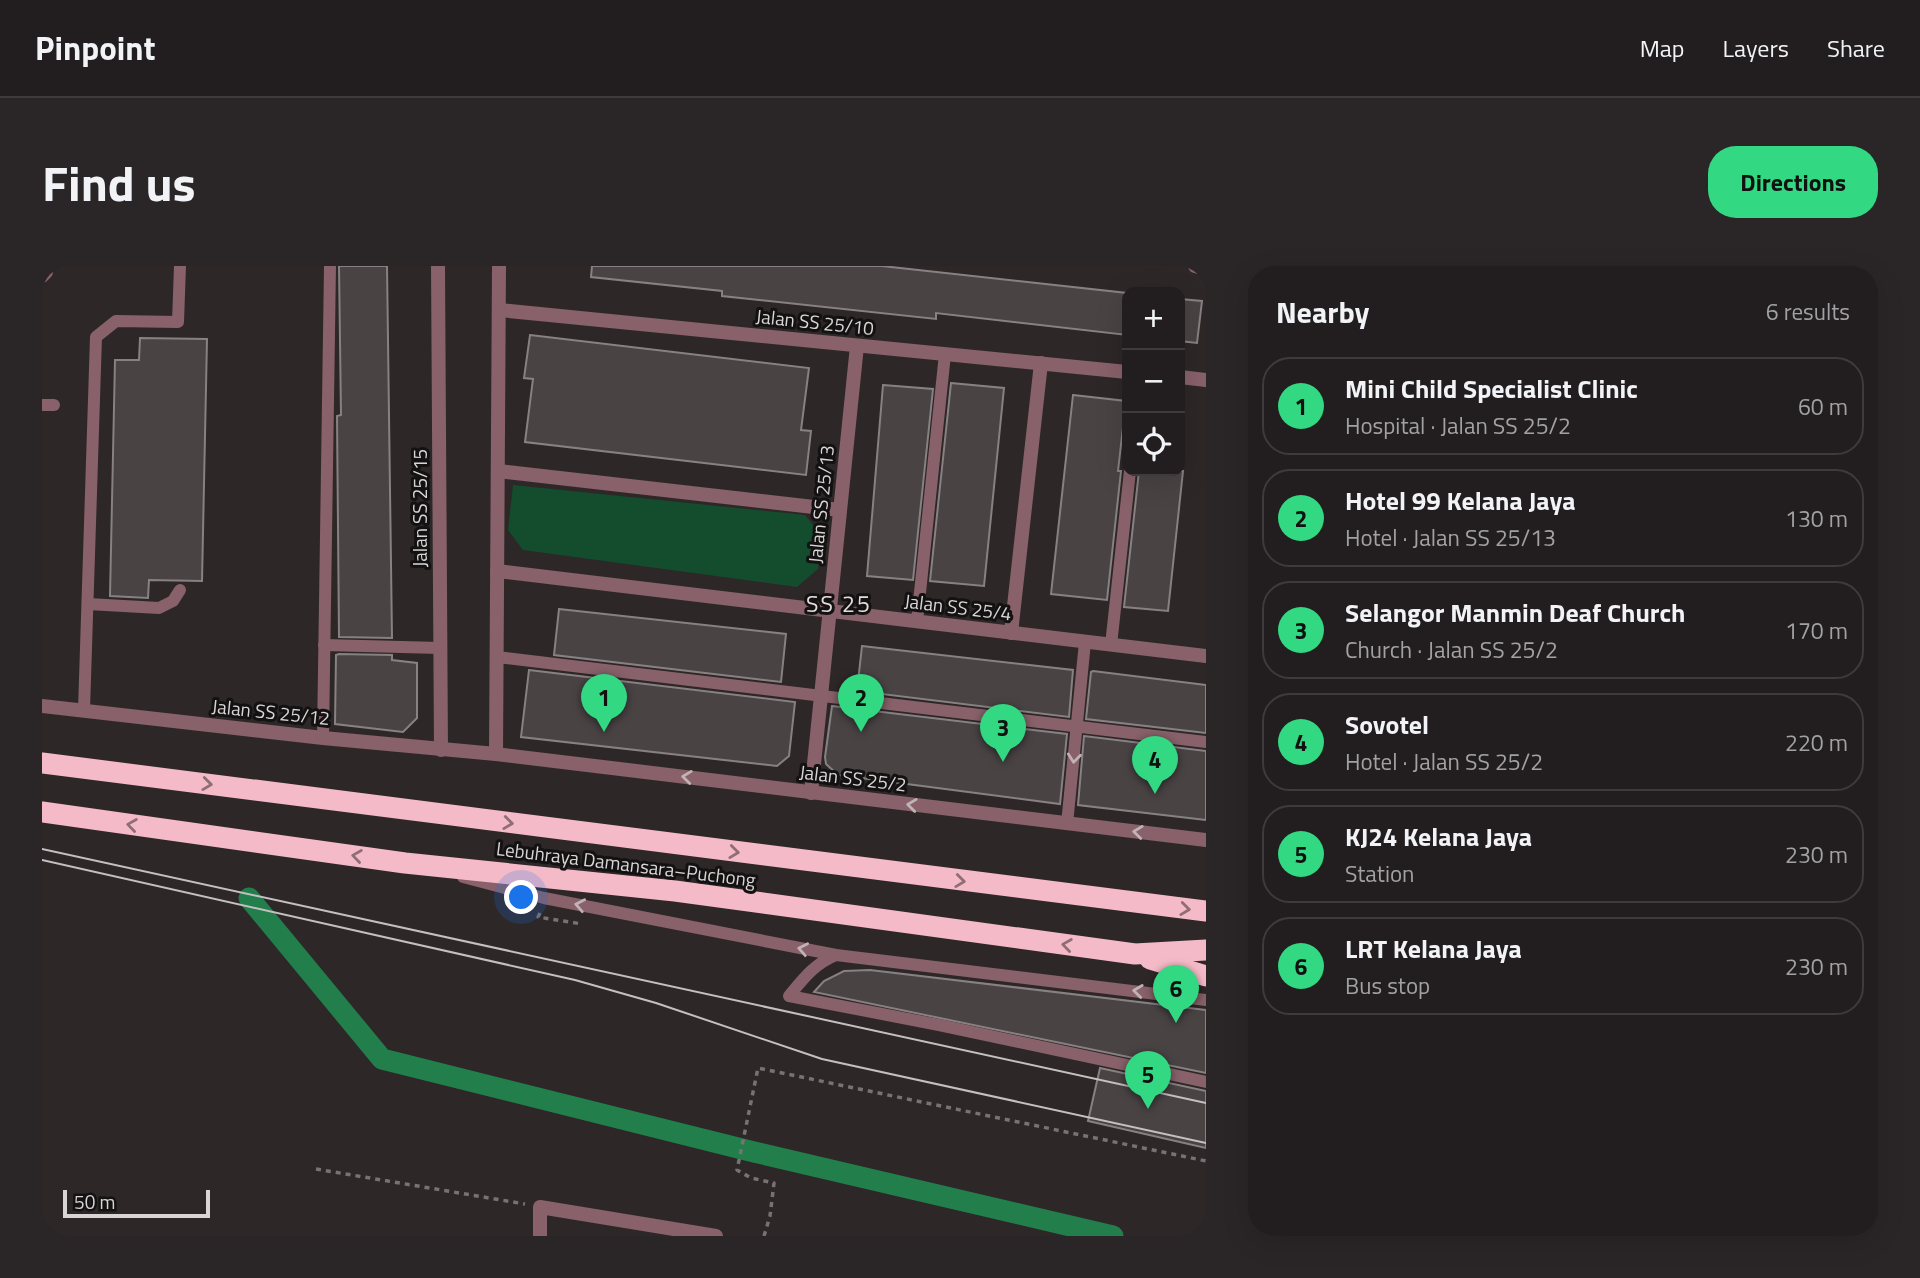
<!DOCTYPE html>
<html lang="en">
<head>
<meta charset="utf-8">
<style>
	:root { --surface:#221d1e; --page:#2a2627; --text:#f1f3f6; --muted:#a2a2a4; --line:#3f3b3c; --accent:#32d882 }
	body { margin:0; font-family:"Titillium Web",sans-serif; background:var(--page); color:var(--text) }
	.controls { position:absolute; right:21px; top:21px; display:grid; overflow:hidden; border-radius:14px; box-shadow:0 7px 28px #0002 }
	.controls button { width:63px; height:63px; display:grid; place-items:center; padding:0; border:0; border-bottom:2px solid var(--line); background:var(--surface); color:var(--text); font:35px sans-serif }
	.scale { position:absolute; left:21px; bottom:18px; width:147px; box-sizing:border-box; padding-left:7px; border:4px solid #d9d5d6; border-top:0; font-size:19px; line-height:24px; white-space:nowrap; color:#d9d5d6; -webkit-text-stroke:5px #131111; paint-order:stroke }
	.you { position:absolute; left:480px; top:632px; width:24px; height:24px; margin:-18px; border:5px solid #fff; border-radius:50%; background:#1a73e8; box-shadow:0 0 0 10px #1a73e833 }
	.badge { display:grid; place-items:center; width:46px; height:46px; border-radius:50%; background:var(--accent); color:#111; font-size:23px; font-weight:700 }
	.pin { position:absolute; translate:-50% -58px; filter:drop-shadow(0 2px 4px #0008) }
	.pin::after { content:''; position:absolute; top:37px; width:24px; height:21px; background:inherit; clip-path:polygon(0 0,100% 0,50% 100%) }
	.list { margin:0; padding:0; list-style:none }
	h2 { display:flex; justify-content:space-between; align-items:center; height:91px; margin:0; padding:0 28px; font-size:30px }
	h2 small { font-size:23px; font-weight:400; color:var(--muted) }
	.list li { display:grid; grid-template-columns:46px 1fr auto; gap:21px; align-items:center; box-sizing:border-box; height:98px; margin:0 14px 14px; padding:0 14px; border:2px solid var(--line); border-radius:28px }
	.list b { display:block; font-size:26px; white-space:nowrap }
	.list p { margin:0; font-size:23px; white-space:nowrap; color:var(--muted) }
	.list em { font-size:23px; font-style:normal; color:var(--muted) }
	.icon { flex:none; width:38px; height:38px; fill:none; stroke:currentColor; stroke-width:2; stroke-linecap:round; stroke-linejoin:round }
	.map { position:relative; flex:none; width:1164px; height:970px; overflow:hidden; border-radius:28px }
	header { display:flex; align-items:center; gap:42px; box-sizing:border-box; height:98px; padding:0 35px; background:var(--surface); border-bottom:2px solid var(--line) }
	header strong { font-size:33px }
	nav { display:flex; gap:38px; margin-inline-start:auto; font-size:24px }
	.intro { display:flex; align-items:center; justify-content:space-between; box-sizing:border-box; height:168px; padding:0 42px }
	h1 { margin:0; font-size:49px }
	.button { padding:18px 32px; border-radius:28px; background:var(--accent); color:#111; font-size:24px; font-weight:700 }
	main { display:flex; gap:42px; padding:0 42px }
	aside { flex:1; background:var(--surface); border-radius:28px; box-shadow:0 7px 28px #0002 }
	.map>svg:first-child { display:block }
	.green { fill:#134d2d }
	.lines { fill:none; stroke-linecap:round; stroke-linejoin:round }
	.canal { stroke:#227f4c; stroke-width:21 }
	.building { fill:#494344; stroke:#888183; stroke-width:2 }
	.path { stroke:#777273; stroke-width:3.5; stroke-dasharray:5 5; stroke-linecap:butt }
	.service { stroke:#88616a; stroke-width:12 }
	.minor { stroke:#88616a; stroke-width:14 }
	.tertiary { stroke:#88616a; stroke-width:14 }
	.motorway { stroke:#f5bac8; stroke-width:21 }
	.tram { stroke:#c4c0c1; stroke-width:2 }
	.oneway { stroke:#c1b2b6 }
	.oneway2 { stroke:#8f6e76 }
	.labels { text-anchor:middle; stroke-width:6; stroke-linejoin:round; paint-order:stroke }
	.street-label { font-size:19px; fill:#d9d5d6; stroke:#131111 }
	.quarter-label { font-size:23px; letter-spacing:2px; fill:#e3dcde; stroke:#131111 }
</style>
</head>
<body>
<header>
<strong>Pinpoint</strong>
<nav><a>Map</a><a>Layers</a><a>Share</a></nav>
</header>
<div class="intro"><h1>Find us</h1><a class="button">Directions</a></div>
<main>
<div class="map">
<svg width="1164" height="970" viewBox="0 0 1164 970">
	<rect width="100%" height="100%" fill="#2d2728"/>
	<!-- green -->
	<polygon class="green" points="471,219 763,249 778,268 776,303 755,321 481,284 466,264"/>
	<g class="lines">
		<!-- canal -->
		<polyline class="canal" points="207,632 340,793 712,886 1071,970"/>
	</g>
	<!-- building -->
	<g class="building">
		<polygon points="297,0 345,0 350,372 297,371 295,150 299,149"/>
		<polygon points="550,0 840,0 1085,27 1085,69 894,47 894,53 680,30 680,25 549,11"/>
		<polygon points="1138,33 1160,35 1155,77 1138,75"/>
		<polygon points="488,69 767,102 759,164 769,165 764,209 483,176 491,113 482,112"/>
		<polygon points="98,72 165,73 160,315 107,314 106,332 68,330 73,94 97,94"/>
		<polygon points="909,117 962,122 942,320 888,315"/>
		<polygon points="841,119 891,123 871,314 825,310"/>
		<polygon points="1031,129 1084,135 1076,205 1079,205 1065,334 1009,328"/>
		<polygon points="1097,205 1141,205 1126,345 1082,341"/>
		<polygon points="517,343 744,368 739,416 512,389"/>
		<polygon points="820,380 1031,404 1027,451 815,425"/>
		<polygon points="297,388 350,389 350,394 375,397 375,452 361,466 293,458 294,389"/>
		<polygon points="487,404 753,436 747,490 735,500 479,471"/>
		<polygon points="1051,405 1164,419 1164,467 1044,453 1049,406"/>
		<polygon points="790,440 1025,468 1018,538 796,509 784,498 783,491"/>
		<polygon points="1042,470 1164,485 1164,554 1036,539"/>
		<polygon points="828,704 1164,744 1164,807 772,726 782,715 802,705"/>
		<polygon points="1058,802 1164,825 1164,882 1046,855"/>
	</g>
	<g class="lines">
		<!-- path -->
		<g class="path">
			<polyline points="498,647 496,651 540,658"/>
			<polyline points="274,903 483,938"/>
			<polyline points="722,970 728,950 732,917 709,912 695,904 716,802 1164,895"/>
		</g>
		<!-- service -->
		<g class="service">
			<polyline points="0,139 12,139"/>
			<polyline points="46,338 117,342 131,335 138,324"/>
			<polyline points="875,355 903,88"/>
			<polyline points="282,379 398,382"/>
			<polyline points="1069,379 1088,205"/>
			<polyline points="455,391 1164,476"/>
			<polyline points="42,444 54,71 74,55 136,56 138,0"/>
			<polyline points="281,472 288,0"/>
			<polyline points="1025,558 1043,376"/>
			<polyline points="421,611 502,632 794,689 1164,734"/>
			<path d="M794,689C772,698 761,713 747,730L897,759L1164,816"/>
		</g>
		<!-- minor -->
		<g class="minor">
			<polyline points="396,0 399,484"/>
			<polyline points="0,1 4,6 0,10"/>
			<polyline points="457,44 1085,106"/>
			<polyline points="1138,111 1164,114"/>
			<polyline points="456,205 798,244"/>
			<polyline points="455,305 1164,390"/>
			<polyline points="969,367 999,97"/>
			<polyline points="454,488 1164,574"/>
			<polyline points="769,527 815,80"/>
			<polyline points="498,970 498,941 674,970"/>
		</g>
		<!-- tertiary -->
		<g class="tertiary">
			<polyline points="1153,0 1164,3"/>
			<polyline points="0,440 281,472 454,488 457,0"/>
		</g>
		<!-- motorway -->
		<g class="motorway">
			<polyline points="0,497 1164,645"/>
			<polyline points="0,546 363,597 633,625 1093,688 1164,684"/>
			<polyline points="1108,693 1164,710"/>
		</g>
		<!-- tram -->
		<g class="tram">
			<polyline points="0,583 1164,837"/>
			<polyline points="0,594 533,714 614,737 780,793 1164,877"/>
		</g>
	</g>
	<!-- one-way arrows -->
	<defs><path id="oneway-chevron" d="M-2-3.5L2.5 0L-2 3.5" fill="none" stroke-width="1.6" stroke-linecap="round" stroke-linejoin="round" transform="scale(1.75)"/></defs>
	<g class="oneway">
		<use href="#oneway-chevron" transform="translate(1032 492) rotate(96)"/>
		<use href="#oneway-chevron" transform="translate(645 511) rotate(-173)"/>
		<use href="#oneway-chevron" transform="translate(870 539) rotate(-173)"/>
		<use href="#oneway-chevron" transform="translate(1096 566) rotate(-173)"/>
		<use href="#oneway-chevron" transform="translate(538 639) rotate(-169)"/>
		<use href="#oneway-chevron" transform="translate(761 683) rotate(-169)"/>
		<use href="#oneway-chevron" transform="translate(1096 725) rotate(-173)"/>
	</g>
	<g class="oneway2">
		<use href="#oneway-chevron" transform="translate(165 518) rotate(7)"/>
		<use href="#oneway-chevron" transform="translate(466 557) rotate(7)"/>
		<use href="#oneway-chevron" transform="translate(90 559) rotate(-172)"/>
		<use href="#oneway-chevron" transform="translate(692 586) rotate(7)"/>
		<use href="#oneway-chevron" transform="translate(315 590) rotate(-172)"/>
		<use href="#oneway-chevron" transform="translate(918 615) rotate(7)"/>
		<use href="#oneway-chevron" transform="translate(1143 643) rotate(7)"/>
		<use href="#oneway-chevron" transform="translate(1025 679) rotate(-172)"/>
	</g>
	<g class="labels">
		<!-- street labels -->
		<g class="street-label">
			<text transform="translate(773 56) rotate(6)" y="7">Jalan SS 25/10</text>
			<text transform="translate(779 238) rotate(-84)" y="7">Jalan SS 25/13</text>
			<text transform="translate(378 242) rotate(-90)" y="7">Jalan SS 25/15</text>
			<text transform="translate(916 341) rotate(7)" y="7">Jalan SS 25/4</text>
			<text transform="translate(229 446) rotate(6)" y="7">Jalan SS 25/12</text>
			<text transform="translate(811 512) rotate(7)" y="7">Jalan SS 25/2</text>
			<text transform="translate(584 598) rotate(7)" y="7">Lebuhraya Damansara–Puchong</text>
		</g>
		<!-- quarter labels -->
		<g class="quarter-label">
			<text x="797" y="346">SS 25</text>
		</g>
	</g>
</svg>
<div class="controls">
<button>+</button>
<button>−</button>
<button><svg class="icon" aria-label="locate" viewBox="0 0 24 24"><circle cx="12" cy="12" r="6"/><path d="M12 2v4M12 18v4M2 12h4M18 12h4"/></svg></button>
</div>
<div class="scale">50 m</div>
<div class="you"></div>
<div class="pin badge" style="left:562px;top:466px">1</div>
<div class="pin badge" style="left:819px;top:466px">2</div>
<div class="pin badge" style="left:961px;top:496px">3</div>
<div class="pin badge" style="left:1113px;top:528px">4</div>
<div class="pin badge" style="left:1106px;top:843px">5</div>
<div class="pin badge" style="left:1134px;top:757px">6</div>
</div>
<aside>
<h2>Nearby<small>6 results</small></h2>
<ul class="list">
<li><span class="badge">1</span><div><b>Mini Child Specialist Clinic</b><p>Hospital · Jalan SS 25/2</p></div><em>60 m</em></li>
<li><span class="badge">2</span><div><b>Hotel 99 Kelana Jaya</b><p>Hotel · Jalan SS 25/13</p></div><em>130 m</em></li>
<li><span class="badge">3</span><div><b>Selangor Manmin Deaf Church</b><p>Church · Jalan SS 25/2</p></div><em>170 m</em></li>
<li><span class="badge">4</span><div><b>Sovotel</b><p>Hotel · Jalan SS 25/2</p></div><em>220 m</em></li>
<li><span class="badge">5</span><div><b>KJ24 Kelana Jaya</b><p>Station</p></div><em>230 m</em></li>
<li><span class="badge">6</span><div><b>LRT Kelana Jaya</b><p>Bus stop</p></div><em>230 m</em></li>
</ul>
</aside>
</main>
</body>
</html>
